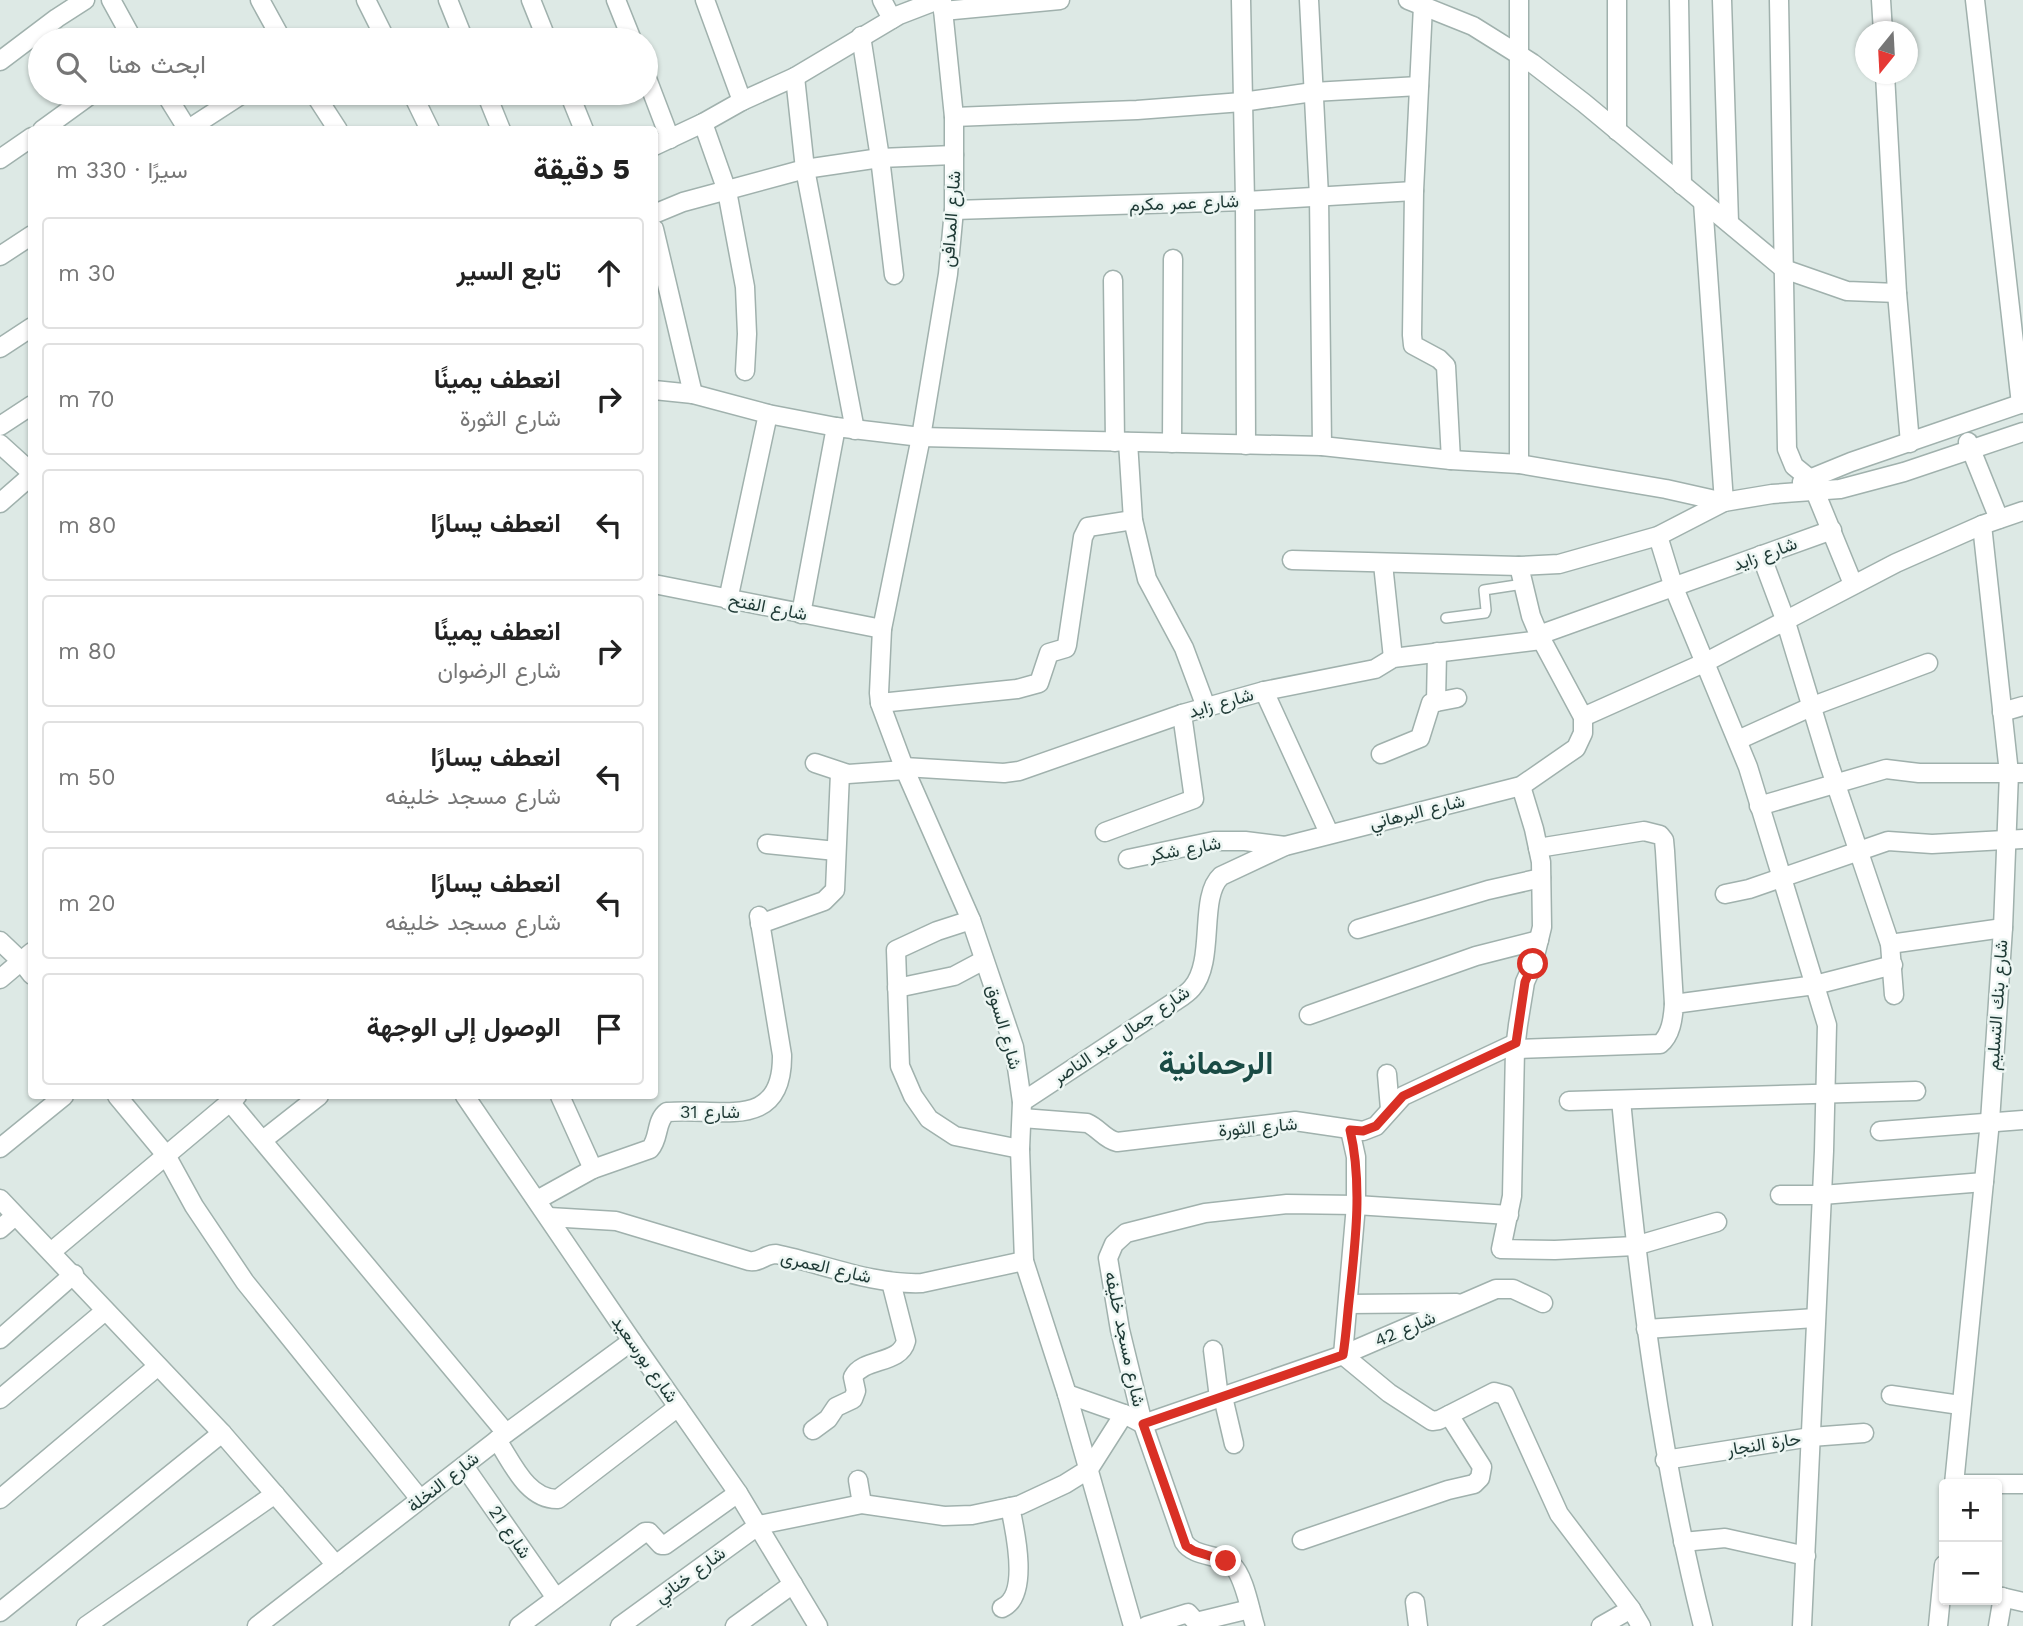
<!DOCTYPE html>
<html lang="ar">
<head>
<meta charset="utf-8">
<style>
	:root { --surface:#fff; --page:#f6f6f6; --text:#222; --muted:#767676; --line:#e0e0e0 }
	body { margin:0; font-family:"Work Sans",Vazirmatn,sans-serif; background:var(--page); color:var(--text); direction:rtl }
	.controls { position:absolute; right:21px; bottom:21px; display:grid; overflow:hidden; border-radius:7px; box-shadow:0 2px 5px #0004 }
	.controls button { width:63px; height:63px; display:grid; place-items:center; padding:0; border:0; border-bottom:2px solid var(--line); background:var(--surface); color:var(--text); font:35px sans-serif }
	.compass { position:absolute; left:1855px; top:21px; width:63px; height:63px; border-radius:50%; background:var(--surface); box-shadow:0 2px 5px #0004; rotate:198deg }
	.stop { position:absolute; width:21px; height:21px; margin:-16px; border:5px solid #d93025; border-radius:50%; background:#fff }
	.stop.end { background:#d93025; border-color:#fff; box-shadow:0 2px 7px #0008 }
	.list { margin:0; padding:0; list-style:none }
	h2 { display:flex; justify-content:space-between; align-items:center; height:91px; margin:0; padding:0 28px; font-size:30px }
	h2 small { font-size:23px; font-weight:400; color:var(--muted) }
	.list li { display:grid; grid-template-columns:46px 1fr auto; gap:21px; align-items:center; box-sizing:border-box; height:112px; margin:0 14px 14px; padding:0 14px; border:2px solid var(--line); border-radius:7px }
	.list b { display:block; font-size:26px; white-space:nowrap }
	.list p { margin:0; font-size:23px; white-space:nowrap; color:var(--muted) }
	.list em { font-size:23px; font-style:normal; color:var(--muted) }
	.icon { flex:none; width:38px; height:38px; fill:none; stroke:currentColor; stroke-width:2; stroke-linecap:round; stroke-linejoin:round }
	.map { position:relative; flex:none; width:2023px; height:1626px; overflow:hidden; direction:ltr }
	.search { position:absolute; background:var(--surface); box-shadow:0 2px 5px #0004; left:28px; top:28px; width:630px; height:77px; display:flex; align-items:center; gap:18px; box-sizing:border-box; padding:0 24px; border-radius:38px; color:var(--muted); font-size:26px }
	.panel { position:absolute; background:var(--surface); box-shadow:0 2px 5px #0004; left:28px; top:126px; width:630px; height:973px; border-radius:7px; direction:rtl }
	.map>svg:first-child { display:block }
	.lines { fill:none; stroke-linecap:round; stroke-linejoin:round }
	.service-casing { stroke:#a0b1ad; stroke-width:12 }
	.minor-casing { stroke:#a0b1ad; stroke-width:21 }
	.service { stroke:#fff; stroke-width:9 }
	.minor { stroke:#fff; stroke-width:18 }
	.route { stroke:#d93025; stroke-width:9 }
	.labels { text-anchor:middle; stroke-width:5; stroke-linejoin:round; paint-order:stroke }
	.street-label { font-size:18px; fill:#1e3935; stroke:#edf6f3 }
	.town-label { font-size:32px; font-weight:bold; fill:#1a4b45; stroke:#edf6f3 }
</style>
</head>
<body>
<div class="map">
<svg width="2023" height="1626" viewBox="0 0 2023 1626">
	<rect width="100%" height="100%" fill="#dde9e5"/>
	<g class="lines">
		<!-- service casing -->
		<g class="service-casing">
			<polyline id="service" points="1446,618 1485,613 1486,610 1484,590 1523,584"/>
		</g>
		<!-- minor casing -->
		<g class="minor-casing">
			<g id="minor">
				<polyline points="111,0 133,40"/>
				<polyline points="260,0 282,40"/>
				<polyline points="366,0 386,40"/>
				<polyline points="448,0 464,40"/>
				<polyline points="531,0 547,40"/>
				<polyline points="616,0 632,40"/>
				<polyline points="705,0 742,101"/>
				<polyline points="882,0 892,19"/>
				<polyline points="942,0 954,117 954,210 948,274 921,437 882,629 879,693 880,703 905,770 971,920 1014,1047 1022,1102 1020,1149 1024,1261 1067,1394 1133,1626"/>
				<polyline points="1241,0 1245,201 1246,445"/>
				<polyline points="1309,0 1319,196 1322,446"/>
				<polyline points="1408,0 1473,26 1532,63 1584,103 1784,269 1847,291 1897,293"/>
				<polyline points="1617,0 1617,131"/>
				<polyline points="1679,0 1682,185"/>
				<polyline points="1722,0 1729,222"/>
				<polyline points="1779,0 1787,449 1794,466 1810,479 1853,584"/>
				<polyline points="1881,0 1883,32"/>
				<polyline points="1975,0 2021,404"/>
				<polyline points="1423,6 1414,191 1412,335 1413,345 1439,359 1446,366 1451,460"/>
				<polyline points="943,11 1060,0"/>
				<polyline points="861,36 880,158 894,275"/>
				<polyline points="0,61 57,18 85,0"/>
				<polyline points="1885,74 1897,293 1910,443"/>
				<polyline points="646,76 670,139"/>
				<polyline points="795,77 805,169 855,430"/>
				<polyline points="165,93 188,130"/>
				<polyline points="314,93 338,130"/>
				<polyline points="412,93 430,130"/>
				<polyline points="486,93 501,130"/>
				<polyline points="569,93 584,130"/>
				<polyline points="954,117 1137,110 1242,102 1313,92 1419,86"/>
				<polyline points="703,123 727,191 745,287 747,334 745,371"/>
				<polyline points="42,130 93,93"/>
				<polyline points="187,130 244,93"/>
				<polyline points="654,146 703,123 742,101 795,77 899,15 938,0"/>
				<polyline points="0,159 32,137"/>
				<polyline points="954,210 1245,201 1414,191"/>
				<polyline points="654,214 683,202 805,169 880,158 954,155"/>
				<polyline points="654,229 693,394"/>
				<polyline points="0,256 32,235"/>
				<polyline points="1113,280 1115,442"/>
				<polyline points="0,348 32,327"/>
				<polyline points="654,390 693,394 768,414 836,427 921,437 1322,446 1451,460 1519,464 1666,489 1724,502 1772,494 1840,489 1904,472 2023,432"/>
				<polyline points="0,426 32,405"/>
				<polyline points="1128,442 1133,520 1147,579 1184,648 1206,707"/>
				<polyline points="1968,442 1999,519"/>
				<polyline points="1172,443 1173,259"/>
				<polyline points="0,444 32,473"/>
				<polyline points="1519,464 1519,0"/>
				<polyline points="1802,482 1851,462 2023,403"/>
				<polyline points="0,503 32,475"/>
				<polyline points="1658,536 1674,588 1748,767 1827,1025 1824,1151 1802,1626"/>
				<polyline points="1761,555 1785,619 1829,764 1890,944 1894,995"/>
				<polyline points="1292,560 1519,566"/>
				<polyline points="1383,564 1393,658"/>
				<polyline points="654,584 882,629"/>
				<polyline points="728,600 768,414"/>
				<polyline points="801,614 836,427"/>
				<polyline points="1539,635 1832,530"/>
				<polyline points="1264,691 1329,833"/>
				<polyline points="1436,702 1437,652"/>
				<polyline points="880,703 1017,689 1039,683 1049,653 1066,648 1067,645 1083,537 1088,527 1133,520"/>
				<polyline points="2002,712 2023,706"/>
				<polyline points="1583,717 1706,662 1896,563 1982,525 2023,511"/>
				<polyline points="1738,740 1813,706 1928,663"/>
				<polyline points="1381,754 1420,738 1431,703 1457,698"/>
				<polyline points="815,763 848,774 905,770"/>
				<polyline points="904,767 1004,773 1019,771 1182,714 1264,691 1375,669 1393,658 1541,640"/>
				<polyline points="1521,786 1534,829 1541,862 1542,927 1533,964 1525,982 1518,1025 1515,1049 1512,1196 1501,1249 1555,1250 1635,1246 1717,1222"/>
				<polyline points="1759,806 1886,769 1919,773 2023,773"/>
				<polyline points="1105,832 1194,799 1182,714"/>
				<polyline points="767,844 836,851"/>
				<polyline points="1538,848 1644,831 1660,835 1664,840 1665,851 1674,1004"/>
				<polyline points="1128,859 1214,841 1245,841 1285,846"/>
				<polyline points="1725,894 1749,889 1888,841 1932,844 2023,839"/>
				<polyline points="971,920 937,931 896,950 900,1066 913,1096 929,1119 955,1136 1020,1149"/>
				<polyline points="760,924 824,901 835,890 840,773"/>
				<polyline points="1358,929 1488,890 1541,878"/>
				<polyline points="0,941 21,961 32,975"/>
				<polyline points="1890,944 2003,928"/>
				<polyline points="0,979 32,952"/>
				<polyline points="897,988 954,976 984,960"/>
				<polyline points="1309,1015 1476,956 1539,940"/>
				<path d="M1515,1049L1660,1044C1671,1035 1673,1019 1674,1004L1815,985L1893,965"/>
				<polyline points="1387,1074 1390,1109"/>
				<polyline points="117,1096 166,1155 194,1206 245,1282 420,1499"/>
				<polyline points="465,1096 632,1341 738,1493 818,1626"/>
				<polyline points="560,1096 593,1169"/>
				<path d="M1621,1100C1638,1278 1659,1452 1703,1626"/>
				<polyline points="1569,1101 1916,1091"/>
				<polyline points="230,1102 506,1433"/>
				<path d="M1022,1102L1174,1002C1180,998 1187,994 1192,988C1216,961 1198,897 1221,876L1285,846L1521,786L1576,748L1583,733V717L1539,635L1531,616L1519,566L1559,564L1658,536L1724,502L1703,202"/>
				<path d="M1022,1118L1087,1123C1099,1128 1104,1139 1117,1142L1295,1121L1363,1131L1376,1126L1403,1096L1516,1043"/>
				<polyline points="1880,1131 2023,1120"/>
				<polyline points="263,1140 319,1096"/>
				<polyline points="0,1148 64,1096"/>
				<polyline points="1780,1195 1822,1195 1984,1182"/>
				<polyline points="0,1199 222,1433 336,1565"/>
				<path d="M537,1200L593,1169L650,1149C660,1138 655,1121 667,1112C719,1107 783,1133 782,1055L759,916"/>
				<path d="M549,1217L616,1221L749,1261C760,1263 765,1254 776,1254C824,1264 873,1285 922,1283L1024,1261"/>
				<polyline points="0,1229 15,1216"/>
				<polyline points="51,1252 237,1096"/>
				<polyline points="1348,1304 1457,1303"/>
				<polyline points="1646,1329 1815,1318"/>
				<polyline points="0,1339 74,1274"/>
				<polyline points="1213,1350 1219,1398"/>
				<polyline points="1343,1355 1389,1393 1432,1421 1439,1420 1494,1392 1505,1395 1559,1514 1631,1609 1641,1626"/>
				<polyline points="1343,1355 1356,1205 1356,1157 1350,1130"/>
				<polyline points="1067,1394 1124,1414 1143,1424 1343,1355 1496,1289 1513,1289 1543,1303"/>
				<polyline points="1891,1395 1960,1405"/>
				<polyline points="1223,1397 1234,1444"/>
				<polyline points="0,1399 105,1311"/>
				<path d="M813,1430L828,1419L836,1407L853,1399L856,1391L853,1377C864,1357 900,1365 906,1341L891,1282"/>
				<path d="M497,1440C512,1462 527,1500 558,1499L678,1407"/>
				<polyline points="1665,1460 1811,1437 1864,1433"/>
				<polyline points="464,1466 556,1598"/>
				<polyline points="858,1480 862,1504"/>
				<polyline points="1954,1484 1990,1121 2003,928 2009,773 1982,525"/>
				<polyline points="1954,1484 2023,1484"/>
				<polyline points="0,1499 158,1366"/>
				<polyline points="1302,1540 1448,1490 1474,1484 1480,1478 1482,1467 1449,1415"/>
				<polyline points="1683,1542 1725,1538 1806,1556"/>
				<polyline points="1997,1596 2023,1602"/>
				<polyline points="1415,1602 1418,1626"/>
				<path d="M1002,1608C1030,1596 1015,1530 1010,1507"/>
				<polyline points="0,1612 222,1433"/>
				<polyline points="86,1626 275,1494"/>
				<polyline points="257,1626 497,1440 632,1341"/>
				<polyline points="519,1626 645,1532 649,1532 661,1545 665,1545 738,1493"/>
				<polyline points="620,1626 759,1525 862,1504 944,1516 972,1515 1020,1505 1065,1484 1089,1469 1124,1414"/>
				<polyline points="735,1626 793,1584"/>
				<polyline points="1146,1626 1188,1613 1196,1622 1250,1609"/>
				<path d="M1255,1626C1250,1610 1244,1575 1232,1565C1219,1553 1194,1558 1184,1542L1143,1424L1120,1330L1108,1258L1114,1244L1126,1233L1205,1213L1287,1204L1356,1205L1509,1215"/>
				<polyline points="1601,1626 1631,1609"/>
				<polyline points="1938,1626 1944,1565"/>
				<polyline points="1998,1626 2003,1597"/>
			</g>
		</g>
		<!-- service -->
		<use href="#service" class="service"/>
		<!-- minor -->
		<use href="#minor" class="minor"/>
	</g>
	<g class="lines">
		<!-- route -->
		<path class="route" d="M1226,1561L1194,1551L1186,1546L1143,1424L1343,1355C1346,1337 1347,1319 1349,1301C1355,1246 1363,1185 1350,1130L1363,1131L1376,1126L1403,1096L1516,1043L1525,982L1533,964"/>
	</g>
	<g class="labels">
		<!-- street labels -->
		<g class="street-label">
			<text transform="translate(1184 203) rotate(-2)" y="6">شارع عمر مكرم</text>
			<text transform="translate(951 219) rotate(-86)" y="6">شارع المدافن</text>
			<text transform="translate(1765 554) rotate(-20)" y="6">شارع زايد</text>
			<text transform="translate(768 607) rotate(11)" y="6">شارع الفتح</text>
			<text transform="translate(1221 703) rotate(-16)" y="6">شارع زايد</text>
			<text transform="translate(1417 812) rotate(-14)" y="6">شارع البرهاني</text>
			<text transform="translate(1185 849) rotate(-10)" y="6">شارع شكر</text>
			<text transform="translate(1997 1005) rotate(-86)" y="6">شارع بنك التسليم</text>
			<text transform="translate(1004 1027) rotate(74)" y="6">شارع السوق</text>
			<text transform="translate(1121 1035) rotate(-34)" y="6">شارع جمال عبد الناصر</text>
			<text x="710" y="1118">شارع 31</text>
			<text transform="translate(1258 1127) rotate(-5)" y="6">شارع الثورة</text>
			<text transform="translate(826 1267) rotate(13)" y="6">شارع العمرى</text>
			<text transform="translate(1405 1329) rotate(-23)" y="6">شارع 42</text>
			<text transform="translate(1125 1339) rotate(78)" y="6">شارع مسجد خليفه</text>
			<text transform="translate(645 1359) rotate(55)" y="6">شارع بورسعيد</text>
			<text transform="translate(1764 1444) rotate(-9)" y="6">حارة النجار</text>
			<text transform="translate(443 1482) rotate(-38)" y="6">شارع النخلة</text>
			<text transform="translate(510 1532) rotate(55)" y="6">شارع 21</text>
			<text transform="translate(690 1575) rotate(-36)" y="6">شارع خناني</text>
		</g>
		<!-- town labels -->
		<g class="town-label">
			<text x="1216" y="1074">الرحمانية</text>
		</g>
	</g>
</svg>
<div class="controls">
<button>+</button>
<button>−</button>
</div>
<svg class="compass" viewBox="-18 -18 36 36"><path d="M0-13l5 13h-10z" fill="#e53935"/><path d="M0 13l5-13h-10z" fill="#767676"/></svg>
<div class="stop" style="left:1533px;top:964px"></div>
<div class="stop end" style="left:1226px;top:1561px"></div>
<div class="search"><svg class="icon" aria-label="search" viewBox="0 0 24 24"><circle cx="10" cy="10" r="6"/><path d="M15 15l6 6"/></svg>ابحث هنا</div>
<section class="panel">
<h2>5 دقيقة<small>سيرًا · 330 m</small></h2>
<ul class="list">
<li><svg class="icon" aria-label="ahead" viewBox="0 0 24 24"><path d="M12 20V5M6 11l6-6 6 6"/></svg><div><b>تابع السير</b></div><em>30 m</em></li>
<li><svg class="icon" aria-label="right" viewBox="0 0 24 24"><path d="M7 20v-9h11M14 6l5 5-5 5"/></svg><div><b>انعطف يمينًا</b><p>شارع الثورة</p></div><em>70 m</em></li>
<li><svg class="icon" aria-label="left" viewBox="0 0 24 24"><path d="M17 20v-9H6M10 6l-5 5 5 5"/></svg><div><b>انعطف يسارًا</b></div><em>80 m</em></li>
<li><svg class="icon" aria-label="right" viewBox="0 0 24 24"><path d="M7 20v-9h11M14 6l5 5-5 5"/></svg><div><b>انعطف يمينًا</b><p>شارع الرضوان</p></div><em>80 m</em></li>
<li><svg class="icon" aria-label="left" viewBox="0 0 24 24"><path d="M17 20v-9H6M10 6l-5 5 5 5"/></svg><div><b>انعطف يسارًا</b><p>شارع مسجد خليفه</p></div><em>50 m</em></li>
<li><svg class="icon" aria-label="left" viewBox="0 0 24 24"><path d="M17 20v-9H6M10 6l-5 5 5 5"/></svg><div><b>انعطف يسارًا</b><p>شارع مسجد خليفه</p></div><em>20 m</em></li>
<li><svg class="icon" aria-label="arrive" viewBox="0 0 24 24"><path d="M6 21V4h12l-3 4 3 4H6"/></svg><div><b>الوصول إلى الوجهة</b></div></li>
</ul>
</section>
</div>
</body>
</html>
